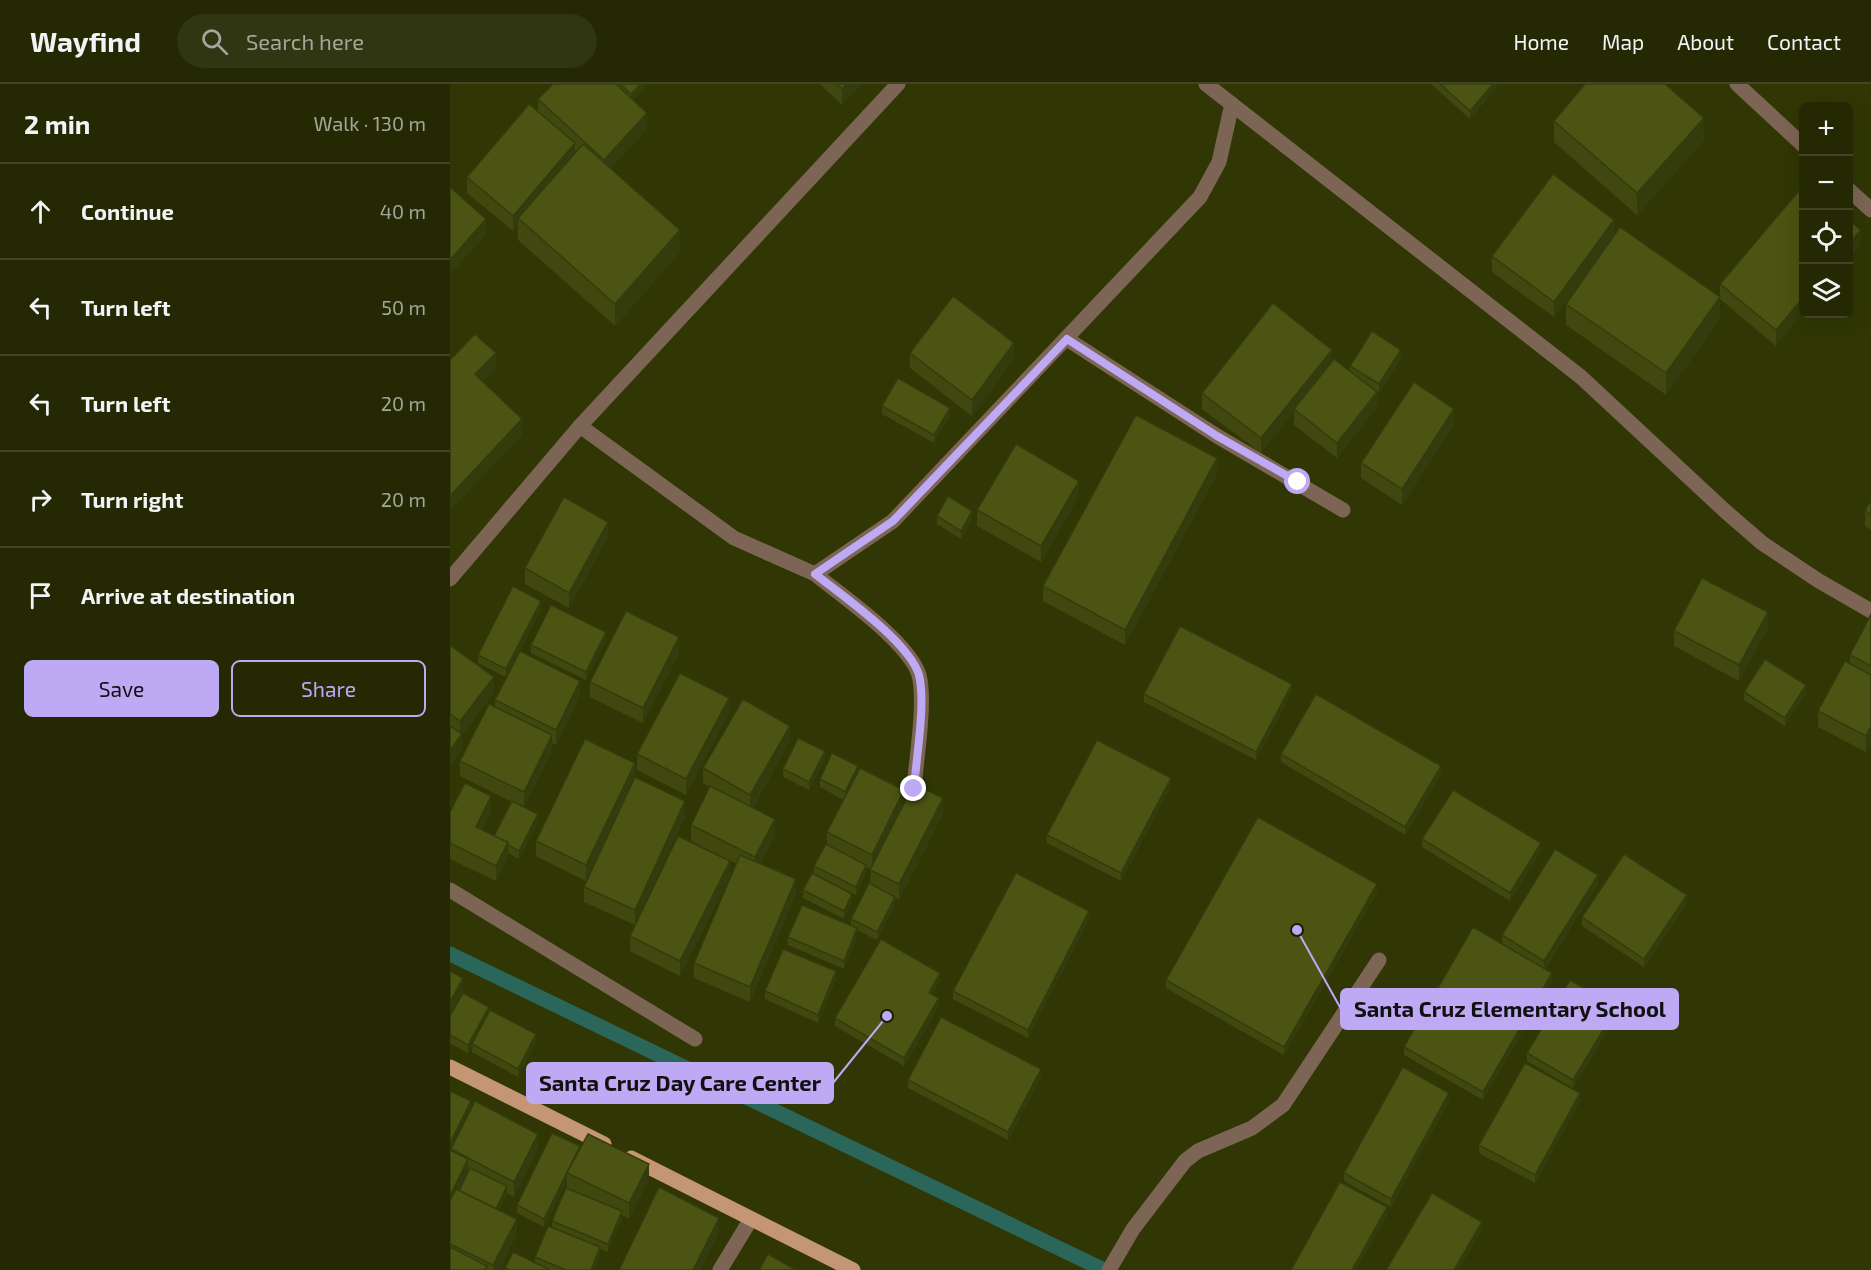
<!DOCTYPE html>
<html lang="en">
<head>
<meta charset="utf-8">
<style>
	:root { --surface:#242903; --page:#303512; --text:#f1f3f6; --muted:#a3a69a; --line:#414525; --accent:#bea9f4 }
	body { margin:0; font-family:"Exo 2",sans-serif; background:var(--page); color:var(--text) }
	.controls { position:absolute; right:18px; top:18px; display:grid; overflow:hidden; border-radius:9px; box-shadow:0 6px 24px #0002 }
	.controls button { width:54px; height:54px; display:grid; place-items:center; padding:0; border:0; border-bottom:2px solid var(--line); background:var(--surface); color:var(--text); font:30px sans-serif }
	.stop { position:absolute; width:18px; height:18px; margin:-14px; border:4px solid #bea9f4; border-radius:50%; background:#fff }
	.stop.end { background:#bea9f4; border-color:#fff; box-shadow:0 2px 6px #0008 }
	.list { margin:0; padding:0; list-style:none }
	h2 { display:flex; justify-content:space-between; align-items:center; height:78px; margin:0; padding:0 24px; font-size:26px }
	h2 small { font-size:20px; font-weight:400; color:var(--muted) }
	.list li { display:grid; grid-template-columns:39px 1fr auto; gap:18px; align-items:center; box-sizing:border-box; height:96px; padding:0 24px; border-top:2px solid var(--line) }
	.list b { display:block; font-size:22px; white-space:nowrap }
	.list em { font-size:20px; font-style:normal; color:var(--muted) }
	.actions { display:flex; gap:12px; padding:18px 24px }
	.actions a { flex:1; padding:14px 0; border:2px solid var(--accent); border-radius:9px; text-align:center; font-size:21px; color:var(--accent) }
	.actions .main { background:var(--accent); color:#111 }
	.icon { flex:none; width:33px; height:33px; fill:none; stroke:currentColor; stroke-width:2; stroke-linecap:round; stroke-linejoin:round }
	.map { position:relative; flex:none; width:1421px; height:1186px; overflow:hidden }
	header { display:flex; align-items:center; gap:36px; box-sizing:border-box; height:84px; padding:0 30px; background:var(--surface); border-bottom:2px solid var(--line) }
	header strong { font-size:28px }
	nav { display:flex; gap:33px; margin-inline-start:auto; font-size:21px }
	.search { width:420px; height:54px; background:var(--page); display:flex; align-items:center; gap:15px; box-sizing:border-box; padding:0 21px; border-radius:33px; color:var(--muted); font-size:22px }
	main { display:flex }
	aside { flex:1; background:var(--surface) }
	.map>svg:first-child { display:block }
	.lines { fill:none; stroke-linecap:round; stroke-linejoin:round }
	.stream { stroke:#2a6659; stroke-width:15 }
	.minor { stroke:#7d6555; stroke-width:15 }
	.major { stroke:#c59674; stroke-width:15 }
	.wall { fill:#40480f }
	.shaded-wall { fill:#343b0d }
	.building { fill:#4b5412; stroke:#343b0d; stroke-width:1.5 }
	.route { stroke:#bea9f4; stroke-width:8 }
	.leader { fill:none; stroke:#bea9f4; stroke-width:2 }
	.callout-dot { fill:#bea9f4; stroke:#191d04; stroke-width:2 }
	.callout { fill:#bea9f4; stroke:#bea9f4; stroke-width:2 }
	.callout-label { font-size:22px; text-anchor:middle; font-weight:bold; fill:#111 }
</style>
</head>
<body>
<header>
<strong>Wayfind</strong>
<div class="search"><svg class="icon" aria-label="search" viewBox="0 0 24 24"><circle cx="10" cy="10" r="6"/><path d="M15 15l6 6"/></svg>Search here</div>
<nav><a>Home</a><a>Map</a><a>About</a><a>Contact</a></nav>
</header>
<main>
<aside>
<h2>2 min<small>Walk · 130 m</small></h2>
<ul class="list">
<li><svg class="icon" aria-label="ahead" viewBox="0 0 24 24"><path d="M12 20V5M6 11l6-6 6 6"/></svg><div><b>Continue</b></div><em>40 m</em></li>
<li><svg class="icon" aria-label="left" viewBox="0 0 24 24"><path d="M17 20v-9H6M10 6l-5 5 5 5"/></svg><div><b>Turn left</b></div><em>50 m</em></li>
<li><svg class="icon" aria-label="left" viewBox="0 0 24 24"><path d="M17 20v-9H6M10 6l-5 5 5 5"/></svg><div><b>Turn left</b></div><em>20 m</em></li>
<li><svg class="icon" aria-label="right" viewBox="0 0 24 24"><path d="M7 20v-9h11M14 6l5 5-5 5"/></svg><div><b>Turn right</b></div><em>20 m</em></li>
<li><svg class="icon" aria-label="arrive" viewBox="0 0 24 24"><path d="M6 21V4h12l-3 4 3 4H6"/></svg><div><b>Arrive at destination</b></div></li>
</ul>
<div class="actions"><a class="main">Save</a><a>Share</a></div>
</aside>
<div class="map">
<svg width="1421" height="1186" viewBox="0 0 1421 1186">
	<rect width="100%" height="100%" fill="#303704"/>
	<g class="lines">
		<!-- stream -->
		<polyline class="stream" points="0,870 654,1186"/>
		<!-- minor -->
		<g class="minor">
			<polyline points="756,0 1131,293 1274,426 1312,459 1369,497 1421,527"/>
			<polyline points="1287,0 1354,62"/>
			<polyline points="1398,105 1421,126"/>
			<polyline points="617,255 767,352 893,426"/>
			<polyline points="130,342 284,454 365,490 443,437 750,113 769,78 782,20"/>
			<path d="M365,490C392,512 459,558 469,591C476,618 466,676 464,705"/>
			<polyline points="0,495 130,342 448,0"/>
			<polyline points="0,806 245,955"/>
			<polyline points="270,1186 301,1135"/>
			<polyline points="659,1186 683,1145 735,1077 748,1067 802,1044 833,1021 929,876"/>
		</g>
		<!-- major -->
		<g class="major">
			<polyline points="0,983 154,1060"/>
			<polyline points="181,1074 403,1186"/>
		</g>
	</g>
	<!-- wall -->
	<g class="wall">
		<polygon points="103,0 197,0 197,1 183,16 197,45 161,84 230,168 165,242 68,156 68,141 63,147 17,109 17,93 88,28 88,15"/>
		<polygon points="370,0 412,0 392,21"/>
		<polygon points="981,0 1047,0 1047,3 1020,35"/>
		<polygon points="1104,37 1254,56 1187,131 1104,58"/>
		<polygon points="1353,102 1326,262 1270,215 1270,200"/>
		<polygon points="1164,151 1270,235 1216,311 1116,241 1116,220 1154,166 1104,233 1042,188 1042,172"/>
		<polygon points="460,269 564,274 522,332 460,284"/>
		<polygon points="951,274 929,309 923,304 927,323 887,374 844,341 844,328 811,369 752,325 752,309 882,278 900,287 900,282"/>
		<polygon points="432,322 500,332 484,359 432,330"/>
		<polygon points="1004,341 952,421 911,394 911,379"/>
		<polygon points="767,390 675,561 593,517 593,502"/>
		<polygon points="629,412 591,478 527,442 527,426"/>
		<polygon points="1421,417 1421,446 1415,442 1415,426"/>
		<polygon points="487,432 522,435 511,455 487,440"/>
		<polygon points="158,453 119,524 75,500 75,484"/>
		<polygon points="91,525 56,593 28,579 28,571"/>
		<polygon points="1421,530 1421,658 1416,668 1368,643 1368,627 1400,580 1400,571"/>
		<polygon points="1318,544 1289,597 1224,562 1224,547"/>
		<polygon points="156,556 136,596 81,569 81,561"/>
		<polygon points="0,561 44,608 12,651 12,666 0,682"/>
		<polygon points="229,569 193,639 140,613 140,598"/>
		<polygon points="842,608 806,676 694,618 694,610"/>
		<polygon points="1294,608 1356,609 1335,642 1294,616"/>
		<polygon points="130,612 106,661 102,659 102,667 74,723 88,738 69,775 58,769 58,774 46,797 0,775 0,728 41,727 32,746 44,752 62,718 10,692 10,677 45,623 45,616"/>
		<polygon points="279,629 236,711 187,686 187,670"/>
		<polygon points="340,657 303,723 325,750 310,780 346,810 300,918 244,894 244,879 287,780 241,757 241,741 260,703 253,699 253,684"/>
		<polygon points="831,670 991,690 955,751 831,678"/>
		<polygon points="375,675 359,706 333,693 333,685"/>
		<polygon points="408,689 454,719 493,730 449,816 445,814 445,821 427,856 407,846 407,852 394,885 338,861 338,853 401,841 401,835 420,800 421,785 416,783 416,789 406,811 364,790 364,782 377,761 377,748 394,716 370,703 370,695"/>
		<polygon points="185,694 235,732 185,841 134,818 134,803 157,754 136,797 86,772 86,757"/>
		<polygon points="721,702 671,797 597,759 597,751"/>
		<polygon points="972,755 1091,767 1060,817 972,763"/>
		<polygon points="280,793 230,892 180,867 180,852"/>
		<polygon points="1148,799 1095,885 1102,897 1033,1016 954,971 954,963 1085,879 1052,859 1052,851"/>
		<polygon points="353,806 402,818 394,835 353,814"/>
		<polygon points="927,808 834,971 716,904 716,896"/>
		<polygon points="1237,819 1194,883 1132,842 1132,833"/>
		<polygon points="639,835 578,954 503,915 503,907"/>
		<polygon points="0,887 13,909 39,929 86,958 68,993 22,968 22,961 18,969 0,959"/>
		<polygon points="386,895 368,939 315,915 315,907"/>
		<polygon points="490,897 482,911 489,922 454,982 385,942 385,934"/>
		<polygon points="1167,931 1123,1004 1077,977 1077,969"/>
		<polygon points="591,993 558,1056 458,1004 458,996"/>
		<polygon points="0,1007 21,1025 88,1066 64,1113 57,1109 49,1126 67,1150 49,1186 0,1186"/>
		<polygon points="999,1017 941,1123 894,1097 894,1089"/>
		<polygon points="1130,1017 1085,1099 1029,1069 1029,1061"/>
		<polygon points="130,1065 199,1095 179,1135 172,1131 172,1135 158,1168 150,1165 150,1171 144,1186 55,1186 55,1184 85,1178 85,1173 102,1143 102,1137 117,1104 117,1095 94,1143 67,1129 67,1121"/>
	</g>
	<!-- shaded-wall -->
	<g class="shaded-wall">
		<polygon points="191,0 197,0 197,1 181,18 181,10"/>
		<polygon points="397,0 412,0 392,21 392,5"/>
		<polygon points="1043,0 1047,0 1047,3 1020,35 1020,27"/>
		<polygon points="197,29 197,45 154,91 154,76"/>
		<polygon points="1254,34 1254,56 1187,131 1187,109"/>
		<polygon points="125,59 125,74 68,134 68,141 63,147 63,132"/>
		<polygon points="36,135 36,151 0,191 0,176"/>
		<polygon points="1164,136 1164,152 1104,233 1104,218"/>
		<polygon points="230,146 230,168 165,242 165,220"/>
		<polygon points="1411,146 1411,161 1398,176 1398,161"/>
		<polygon points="1270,213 1270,235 1216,311 1216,289"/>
		<polygon points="1353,214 1353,229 1326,262 1326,246"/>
		<polygon points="564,259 564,274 522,332 522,316"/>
		<polygon points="882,266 882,281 844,325 844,328 811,369 811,354"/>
		<polygon points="951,266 951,274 929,309 929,300"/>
		<polygon points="46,269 46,284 25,305 25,290"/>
		<polygon points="927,308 927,323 887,374 887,359"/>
		<polygon points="500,324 500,332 484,359 484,351"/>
		<polygon points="1004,325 1004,341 952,421 952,405"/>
		<polygon points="72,335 72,351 0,427 0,412"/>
		<polygon points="767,374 767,390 675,561 675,546"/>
		<polygon points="629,397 629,412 591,478 591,462"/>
		<polygon points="522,427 522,435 511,455 511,447"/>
		<polygon points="158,438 158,453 119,524 119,509"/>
		<polygon points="91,517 91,525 56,593 56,585"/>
		<polygon points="1318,528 1318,544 1289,597 1289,581"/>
		<polygon points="156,548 156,556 136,596 136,588"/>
		<polygon points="229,553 229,569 193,639 193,624"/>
		<polygon points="44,593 44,608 12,651 12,666 0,682 0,666 10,652 10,637"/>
		<polygon points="130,597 130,612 106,661 106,646"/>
		<polygon points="842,600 842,608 806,676 806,668"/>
		<polygon points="1356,601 1356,609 1335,642 1335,634"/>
		<polygon points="279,614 279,629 236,711 236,695"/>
		<polygon points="340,642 340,657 300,727 300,711"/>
		<polygon points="1421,642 1421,658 1416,668 1416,652"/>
		<polygon points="102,651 102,667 74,724 74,708"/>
		<polygon points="375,667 375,675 359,706 359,698"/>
		<polygon points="185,679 185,694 136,797 136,781"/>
		<polygon points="408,682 408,690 395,716 395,708"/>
		<polygon points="991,682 991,690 955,751 955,743"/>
		<polygon points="721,694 721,702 671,797 671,789"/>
		<polygon points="454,706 454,721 422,786 422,771"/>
		<polygon points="2,711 2,719 0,724 0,716"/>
		<polygon points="41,712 41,727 26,758 26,743"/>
		<polygon points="493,714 493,730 449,816 449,800"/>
		<polygon points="235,717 235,732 185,841 185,826"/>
		<polygon points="88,730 88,738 69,775 69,767"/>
		<polygon points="325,735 325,750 305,789 305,773"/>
		<polygon points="58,758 58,774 46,797 46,782"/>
		<polygon points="1091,759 1091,767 1060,817 1060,809"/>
		<polygon points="280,777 280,793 230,892 230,877"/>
		<polygon points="416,781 416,789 406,811 406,803"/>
		<polygon points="1148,791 1148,799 1094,885 1094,877"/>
		<polygon points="346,795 346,810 300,918 300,903"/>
		<polygon points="927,800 927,808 834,971 834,963"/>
		<polygon points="402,810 402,818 394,835 394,827"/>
		<polygon points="1237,811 1237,819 1194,883 1194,875"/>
		<polygon points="445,813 445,821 427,856 427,848"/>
		<polygon points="639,827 639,835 578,954 578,946"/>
		<polygon points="407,844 407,852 394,885 394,877"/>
		<polygon points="386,887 386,895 368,939 368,931"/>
		<polygon points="490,889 490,897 479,917 479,909"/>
		<polygon points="1102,889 1102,897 1033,1016 1033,1008"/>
		<polygon points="13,894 13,909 0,934 0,918"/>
		<polygon points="489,914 489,922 454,982 454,974"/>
		<polygon points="39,923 39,931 18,969 18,961"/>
		<polygon points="1167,923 1167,931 1123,1004 1123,996"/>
		<polygon points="86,950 86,958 68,993 68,985"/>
		<polygon points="591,985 591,993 558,1056 558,1048"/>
		<polygon points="999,1009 999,1017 941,1123 941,1115"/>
		<polygon points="1130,1009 1130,1017 1085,1099 1085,1091"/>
		<polygon points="21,1017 21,1033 1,1065 0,1075 0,1059"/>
		<polygon points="88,1050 88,1066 64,1113 64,1098"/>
		<polygon points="130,1062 130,1070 117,1089 117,1095 94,1143 94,1135"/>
		<polygon points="18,1075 18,1091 0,1127 0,1112"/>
		<polygon points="199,1080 199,1095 179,1135 179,1119"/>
		<polygon points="57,1102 57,1110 44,1138 44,1130"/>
		<polygon points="937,1123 937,1132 906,1186 902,1186"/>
		<polygon points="172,1127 172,1135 158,1168 158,1160"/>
		<polygon points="269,1134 269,1149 250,1186 243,1186"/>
		<polygon points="67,1135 67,1150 49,1186 43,1186 43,1181"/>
		<polygon points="1032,1138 1032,1146 1009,1186 1004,1186"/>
		<polygon points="150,1163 150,1171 144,1186 141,1186"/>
	</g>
	<!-- building -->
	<g class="building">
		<polygon points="103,0 166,0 197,29 154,76 88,15"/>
		<polygon points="170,0 191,0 181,10"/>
		<polygon points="387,0 397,0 392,5"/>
		<polygon points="990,0 1043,0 1020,27"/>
		<polygon points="1135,0 1215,0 1254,34 1187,109 1104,37"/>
		<polygon points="79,20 125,59 63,132 17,93"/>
		<polygon points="133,60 230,146 165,220 68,134"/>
		<polygon points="1103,90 1164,136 1104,218 1042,172"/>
		<polygon points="1353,102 1353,214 1326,246 1270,200"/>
		<polygon points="0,103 36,135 0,176"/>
		<polygon points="1398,135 1411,146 1398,161"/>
		<polygon points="1170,143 1270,213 1216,289 1116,220"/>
		<polygon points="503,212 564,259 522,316 460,269"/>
		<polygon points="823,219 882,266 811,354 752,309"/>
		<polygon points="922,247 951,266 929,300 900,282"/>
		<polygon points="25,250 46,269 25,290 72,335 0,412 0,276"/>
		<polygon points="884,275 927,308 887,359 844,325"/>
		<polygon points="448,294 500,324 484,351 432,322"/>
		<polygon points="964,298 1004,325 952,405 911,379"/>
		<polygon points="686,331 767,374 675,546 593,502"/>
		<polygon points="566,360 629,397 591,462 527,426"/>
		<polygon points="498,412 522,427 511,447 487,432"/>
		<polygon points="114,413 158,438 119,509 75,484"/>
		<polygon points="1421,417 1421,431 1415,426"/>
		<polygon points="1252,494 1318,528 1289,581 1224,547"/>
		<polygon points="63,502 91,517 56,585 28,571"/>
		<polygon points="101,521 156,548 136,588 81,561"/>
		<polygon points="176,527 229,553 193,624 140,598"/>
		<polygon points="1421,530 1421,582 1400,571"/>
		<polygon points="730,542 842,600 806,668 694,610"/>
		<polygon points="0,561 44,593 10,637 0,630"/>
		<polygon points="70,567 130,597 106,646 45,616"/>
		<polygon points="1315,575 1356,601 1335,634 1294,608"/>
		<polygon points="1395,577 1421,591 1421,642 1416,652 1368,627"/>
		<polygon points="230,589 279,614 236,695 187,670"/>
		<polygon points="866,610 991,682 955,743 831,670"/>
		<polygon points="293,615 340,642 300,711 253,684"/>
		<polygon points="39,620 102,651 74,708 10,677"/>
		<polygon points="0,642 12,650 0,666"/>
		<polygon points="348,654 375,667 359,698 333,685"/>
		<polygon points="135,655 185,679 136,781 86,757"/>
		<polygon points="647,656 721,694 671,789 597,751"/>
		<polygon points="382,669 408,682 395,708 370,695"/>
		<polygon points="410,684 454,706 422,771 377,748"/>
		<polygon points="185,693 235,717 185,826 134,803"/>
		<polygon points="15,699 41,712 26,743 58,758 46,782 0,759 0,728"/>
		<polygon points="464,700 493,714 449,800 420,786"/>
		<polygon points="260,702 325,735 305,773 241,741"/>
		<polygon points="1003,706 1091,759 1060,809 972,755"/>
		<polygon points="62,717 88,730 69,767 58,761 58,758 44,752"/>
		<polygon points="808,733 927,800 834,963 716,896"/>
		<polygon points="228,752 280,777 230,877 180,852"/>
		<polygon points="376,760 416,781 406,803 364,782"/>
		<polygon points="1105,765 1148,791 1094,877 1052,851"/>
		<polygon points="1174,770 1237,811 1194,875 1132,833"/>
		<polygon points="290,771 346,795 300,903 244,879"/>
		<polygon points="362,789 402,810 394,827 353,806"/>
		<polygon points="566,789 639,827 578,946 503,907"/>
		<polygon points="419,799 445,813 427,848 401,835"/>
		<polygon points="352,821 407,844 394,877 338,853"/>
		<polygon points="1023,843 1102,889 1033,1008 954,963"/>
		<polygon points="431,855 490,889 479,909 489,914 454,974 385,934"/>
		<polygon points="333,865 386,887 368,931 315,907"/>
		<polygon points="0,887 13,894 0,918"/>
		<polygon points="1120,896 1167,923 1123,996 1077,969"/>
		<polygon points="13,909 39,923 18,961 0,951 0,932"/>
		<polygon points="40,926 86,950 68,985 22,960"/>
		<polygon points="491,933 591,985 558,1048 458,996"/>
		<polygon points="1075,979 1130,1009 1085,1091 1029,1061"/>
		<polygon points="953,983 999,1009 941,1115 894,1089"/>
		<polygon points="0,1007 21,1017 0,1059"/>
		<polygon points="25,1017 88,1050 64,1098 1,1065"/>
		<polygon points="102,1049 130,1062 94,1135 67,1121"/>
		<polygon points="138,1050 199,1080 179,1119 117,1089"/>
		<polygon points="0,1066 18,1075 0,1112"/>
		<polygon points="20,1084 57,1102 46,1125 9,1107"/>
		<polygon points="890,1098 937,1123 902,1186 841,1186"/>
		<polygon points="209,1103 269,1134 243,1186 169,1186"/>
		<polygon points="116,1104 172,1127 158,1160 102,1137"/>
		<polygon points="6,1105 67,1135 43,1181 0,1160 0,1117"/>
		<polygon points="982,1109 1032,1138 1004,1186 936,1186"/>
		<polygon points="98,1142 150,1163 141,1186 116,1186 85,1173"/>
		<polygon points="0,1163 37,1182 35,1186 0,1186"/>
		<polygon points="63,1168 100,1186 60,1186 55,1184"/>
		<polygon points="318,1170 346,1186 309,1186"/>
	</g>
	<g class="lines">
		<!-- route -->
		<path class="route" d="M464,705C466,675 476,619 469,591C459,558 393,512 365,490L443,437L617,255L767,352L848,398"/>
	</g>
	<!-- callouts -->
	<path class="leader" d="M847 846L891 925M437 932L383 999"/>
	<g class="callout-dot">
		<circle cx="847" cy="846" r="6"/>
		<circle cx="437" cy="932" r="6"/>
	</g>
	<g class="callout">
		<rect x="891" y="905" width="337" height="40" rx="6"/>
		<rect x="77" y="979" width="306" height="40" rx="6"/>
	</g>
	<g class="callout-label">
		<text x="1060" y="933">Santa Cruz Elementary School</text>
		<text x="230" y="1007">Santa Cruz Day Care Center</text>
	</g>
</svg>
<div class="controls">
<button>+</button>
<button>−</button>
<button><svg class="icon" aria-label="locate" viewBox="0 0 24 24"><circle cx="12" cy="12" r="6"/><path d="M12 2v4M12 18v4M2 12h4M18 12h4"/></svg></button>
<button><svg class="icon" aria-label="layers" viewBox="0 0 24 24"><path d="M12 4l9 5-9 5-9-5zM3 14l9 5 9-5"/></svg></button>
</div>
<div class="stop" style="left:848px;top:398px"></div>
<div class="stop end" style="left:464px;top:705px"></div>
</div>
</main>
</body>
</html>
